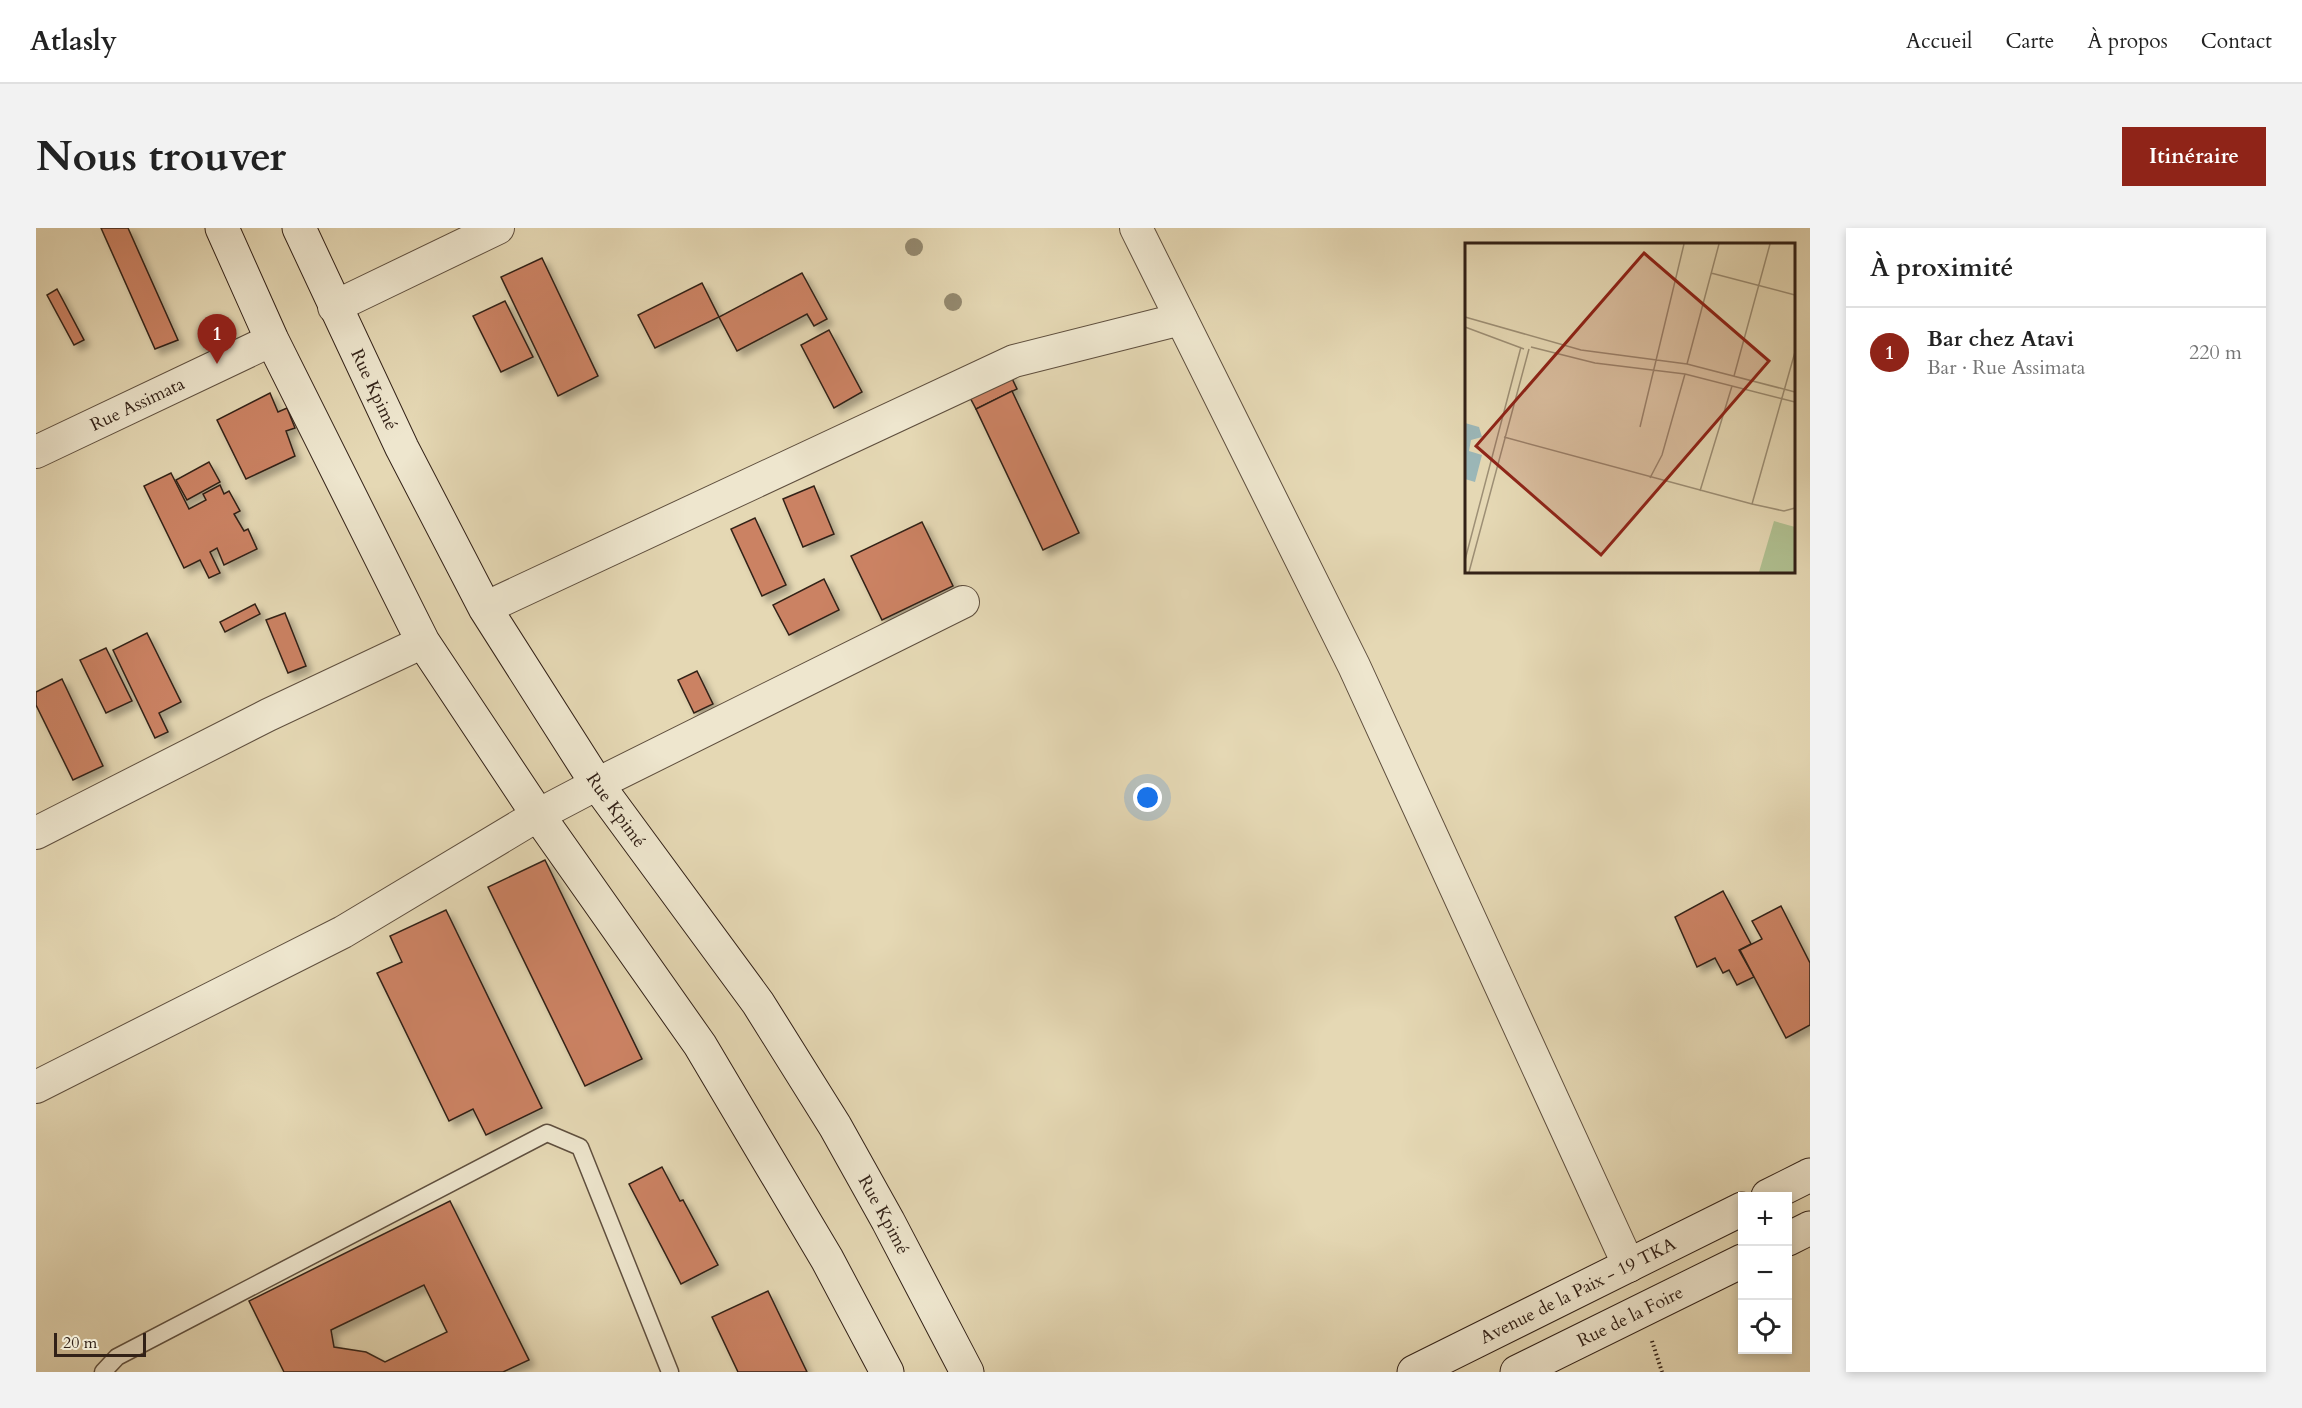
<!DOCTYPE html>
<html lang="fr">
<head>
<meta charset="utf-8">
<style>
	:root { --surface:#fff; --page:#f2f2f2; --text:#222; --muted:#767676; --line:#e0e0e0; --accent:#8f2418 }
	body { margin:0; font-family:Cardo,serif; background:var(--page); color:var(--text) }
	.controls { position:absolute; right:18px; bottom:18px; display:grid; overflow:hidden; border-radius:0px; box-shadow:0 3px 9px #0003 }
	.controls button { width:54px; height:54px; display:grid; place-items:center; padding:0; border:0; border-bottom:2px solid var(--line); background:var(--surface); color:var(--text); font:30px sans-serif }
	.scale { position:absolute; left:18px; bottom:15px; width:92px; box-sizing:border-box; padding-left:6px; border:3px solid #322117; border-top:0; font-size:16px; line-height:21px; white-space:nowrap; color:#322117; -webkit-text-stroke:4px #eee6ce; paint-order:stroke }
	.you { position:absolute; left:1112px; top:570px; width:21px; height:21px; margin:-15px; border:4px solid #fff; border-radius:50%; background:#1a73e8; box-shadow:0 0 0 9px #1a73e833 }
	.badge { display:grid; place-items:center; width:39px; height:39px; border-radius:50%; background:var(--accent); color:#fff; font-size:20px; font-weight:700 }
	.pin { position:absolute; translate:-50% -50px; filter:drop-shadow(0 2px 3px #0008) }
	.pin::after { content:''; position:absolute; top:32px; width:21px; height:18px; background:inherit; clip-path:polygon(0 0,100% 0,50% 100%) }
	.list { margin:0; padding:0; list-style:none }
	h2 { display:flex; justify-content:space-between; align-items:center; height:78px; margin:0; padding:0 24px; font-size:26px }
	h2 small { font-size:20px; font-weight:400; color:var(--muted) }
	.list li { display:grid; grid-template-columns:39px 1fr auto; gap:18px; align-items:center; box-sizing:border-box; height:90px; padding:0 24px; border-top:2px solid var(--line) }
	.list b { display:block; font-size:22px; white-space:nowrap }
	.list p { margin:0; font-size:20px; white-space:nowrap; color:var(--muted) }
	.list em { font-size:20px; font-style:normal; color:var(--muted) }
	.icon { flex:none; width:33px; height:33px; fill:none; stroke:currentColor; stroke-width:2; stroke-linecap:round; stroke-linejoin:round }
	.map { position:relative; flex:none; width:1774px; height:1144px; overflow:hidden; border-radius:0px }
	header { display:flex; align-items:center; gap:36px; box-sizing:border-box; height:84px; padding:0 30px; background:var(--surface); border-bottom:2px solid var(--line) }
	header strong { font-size:28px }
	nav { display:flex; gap:33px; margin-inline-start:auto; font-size:21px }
	.intro { display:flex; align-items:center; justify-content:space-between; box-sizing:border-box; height:144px; padding:0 36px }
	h1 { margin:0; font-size:42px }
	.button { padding:15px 27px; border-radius:0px; background:var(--accent); color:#fff; font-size:21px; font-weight:700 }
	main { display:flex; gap:36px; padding:0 36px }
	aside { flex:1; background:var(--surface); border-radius:0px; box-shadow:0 3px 9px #0003 }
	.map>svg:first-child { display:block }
	.building { fill:#cb8264; stroke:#322117; stroke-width:1.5; fill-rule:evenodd; filter:url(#shadow) }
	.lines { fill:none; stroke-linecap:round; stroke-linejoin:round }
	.service-casing { stroke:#5f4f3e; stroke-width:19 }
	.minor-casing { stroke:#5f4f3e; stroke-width:34 }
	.secondary-casing { stroke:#322117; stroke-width:35 }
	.path { stroke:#322117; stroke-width:4; stroke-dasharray:1.5 3; stroke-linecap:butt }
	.service { stroke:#eee6ce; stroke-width:16 }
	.minor { stroke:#eee6ce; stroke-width:32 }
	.secondary { stroke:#eee6ce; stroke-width:33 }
	.tree { fill:#94896f }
	.labels { text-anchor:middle; stroke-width:6; stroke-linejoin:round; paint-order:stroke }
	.street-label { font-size:18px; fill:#322117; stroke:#eee6ce }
	.inset-road { fill:none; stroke:#9d8f75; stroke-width:1.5 }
	.view { fill:#8f2418; fill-opacity:0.15; stroke:#8f2418; stroke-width:3 }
	.inset-edge { fill:none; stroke:#322117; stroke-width:3 }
</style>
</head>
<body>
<header>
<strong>Atlasly</strong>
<nav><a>Accueil</a><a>Carte</a><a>À propos</a><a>Contact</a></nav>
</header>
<div class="intro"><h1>Nous trouver</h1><a class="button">Itinéraire</a></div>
<main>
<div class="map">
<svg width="1774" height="1144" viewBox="0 0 1774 1144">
	<defs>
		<filter id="shadow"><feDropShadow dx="5.5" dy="5.5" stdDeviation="3" flood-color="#0004"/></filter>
	</defs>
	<rect width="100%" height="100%" fill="#e5d8b4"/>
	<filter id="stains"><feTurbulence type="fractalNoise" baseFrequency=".00333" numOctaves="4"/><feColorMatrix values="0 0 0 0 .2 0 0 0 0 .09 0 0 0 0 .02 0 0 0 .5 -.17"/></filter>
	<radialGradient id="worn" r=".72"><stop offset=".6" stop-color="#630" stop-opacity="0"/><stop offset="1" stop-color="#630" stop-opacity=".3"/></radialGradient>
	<!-- building -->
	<g class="building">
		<polygon points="65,0 92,0 142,112 119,121"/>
		<polygon points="506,30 562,148 522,168 465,49"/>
		<polygon points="766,45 791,91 778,98 771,86 701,123 683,89"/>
		<polygon points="666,55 683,89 619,120 602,87"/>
		<polygon points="21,61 48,112 38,117 11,67"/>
		<polygon points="469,73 497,129 465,144 437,88"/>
		<polygon points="793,102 826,164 798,180 765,117"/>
		<polygon points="971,140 981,161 940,181 929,160"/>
		<polygon points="976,163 1043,305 1007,322 940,181"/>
		<polygon points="234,165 242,184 251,180 259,200 250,203 259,228 210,251 181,192"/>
		<polygon points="173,234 184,254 151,272 140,252"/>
		<polygon points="135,245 153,281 170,272 167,266 184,257 188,266 193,263 204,283 198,286 208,303 212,301 221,321 188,337 181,320 174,324 184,345 173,350 164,332 148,340 108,258"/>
		<polygon points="778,258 798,306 767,319 747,271"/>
		<polygon points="719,290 750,357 726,368 695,301"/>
		<polygon points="886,294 917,358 846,392 815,328"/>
		<polygon points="788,351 803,382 753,407 737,377"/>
		<polygon points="219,376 224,386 189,404 184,394"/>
		<polygon points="249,385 270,438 252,445 230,392"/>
		<polygon points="111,405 145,474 123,485 132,504 119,510 77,422"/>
		<polygon points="70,420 96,473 70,485 44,432"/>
		<polygon points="661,443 677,476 658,485 642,452"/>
		<polygon points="26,451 67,538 37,552 0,477 0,464"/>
		<polygon points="509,632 606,831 549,858 452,659"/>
		<polygon points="1687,663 1715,716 1703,722 1718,749 1701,757 1693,742 1687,745 1679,730 1661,739 1639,689"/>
		<polygon points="1745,678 1774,735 1774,797 1750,810 1704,722 1726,711 1716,693"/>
		<polygon points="410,682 506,880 450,907 437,881 413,893 341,745 366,734 354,708"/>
		<polygon points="626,939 644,973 647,972 682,1037 645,1056 593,956"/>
		<path d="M414,973L493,1132L467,1144H248L213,1073ZM388,1057L411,1104L349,1134L330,1124L298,1119L295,1102Z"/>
		<polygon points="732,1063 771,1144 702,1144 676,1089"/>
	</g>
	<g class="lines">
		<!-- service casing -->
		<g class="service-casing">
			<polyline id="service" points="67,1144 81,1129 511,905 544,919 634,1144"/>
		</g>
		<!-- minor casing -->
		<g class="minor-casing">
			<g id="minor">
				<polyline points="1100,0 1318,438 1593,1038"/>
				<polyline points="298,79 462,0"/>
				<path id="s1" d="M0,224L236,112"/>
				<polyline points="449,380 978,133 1145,91"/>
				<polyline points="0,605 232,487 387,414"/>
				<polyline points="0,859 307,704 502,587 561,556 927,374"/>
			</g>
		</g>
		<!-- secondary casing -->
		<g class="secondary-casing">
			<g id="secondary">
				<polyline points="186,0 236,112 387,414 502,587 664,817 791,1031 851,1144"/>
				<path id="s2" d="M263,0L366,220L449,380L561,556L722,775L799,898L852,993L931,1144"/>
				<polyline points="1732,968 1774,947"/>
				<polyline points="1752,1011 1774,1000"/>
				<path id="s3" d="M1378,1144L1706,981"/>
				<path id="s4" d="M1481,1144L1706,1033"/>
			</g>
		</g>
		<!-- path -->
		<polyline class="path" points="1616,1113 1626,1144"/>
		<!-- service -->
		<use href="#service" class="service"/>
		<!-- minor -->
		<use href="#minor" class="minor"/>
		<!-- secondary -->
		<use href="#secondary" class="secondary"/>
	</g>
	<!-- trees -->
	<g class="tree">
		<circle cx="878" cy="19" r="9"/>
		<circle cx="917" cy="74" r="9"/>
	</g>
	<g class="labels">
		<!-- street labels -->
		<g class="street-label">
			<text dy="6" stroke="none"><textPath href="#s2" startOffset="178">Rue Kpimé</textPath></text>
			<text dy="6" stroke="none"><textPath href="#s1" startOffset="112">Rue Assimata</textPath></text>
			<text dy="6" stroke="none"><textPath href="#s2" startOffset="664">Rue Kpimé</textPath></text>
			<text dy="6" stroke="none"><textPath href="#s2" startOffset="1150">Rue Kpimé</textPath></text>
			<text dy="6" stroke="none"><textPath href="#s3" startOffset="183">Avenue de la Paix - 19 TKA</textPath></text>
			<text dy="6" stroke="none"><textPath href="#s4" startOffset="126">Rue de la Foire</textPath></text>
		</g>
	</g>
	<!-- overview -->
	<g transform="translate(1429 15)">
		<rect width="330" height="330" fill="#e5d8b4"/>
		<path d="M309,278L330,284V329H294Z" fill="#b0c091"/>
		<path d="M0,180L14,184L17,194L6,197L4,208L17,212L10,239L0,236Z" fill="#9bb7b8"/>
		<path class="inset-road" d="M246,30L330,52M0,74L116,107L222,121L330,149M0,84L59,106M66,104L130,120L220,131L330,159M222,121L254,1M269,133L305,1M175,184L219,1M39,194L287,261L319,268L330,265M185,235L197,212L220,131M235,248L267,143M287,261L330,109M0,317L56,104M4,329L64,106"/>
		<path class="view" d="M179,10L304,118L136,312L11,203Z"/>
		<rect width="330" height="330" class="inset-edge"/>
	</g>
	<rect width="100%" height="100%" filter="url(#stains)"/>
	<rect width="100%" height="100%" fill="url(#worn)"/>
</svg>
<div class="controls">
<button>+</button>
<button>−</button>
<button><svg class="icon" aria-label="locate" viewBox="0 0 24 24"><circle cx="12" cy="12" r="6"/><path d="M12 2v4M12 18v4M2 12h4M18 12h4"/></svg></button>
</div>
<div class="scale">20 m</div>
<div class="you"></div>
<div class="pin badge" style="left:181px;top:136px">1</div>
</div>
<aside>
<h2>À proximité<small></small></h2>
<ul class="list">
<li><span class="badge">1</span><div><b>Bar chez Atavi</b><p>Bar · Rue Assimata</p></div><em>220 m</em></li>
</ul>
</aside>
</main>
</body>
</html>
